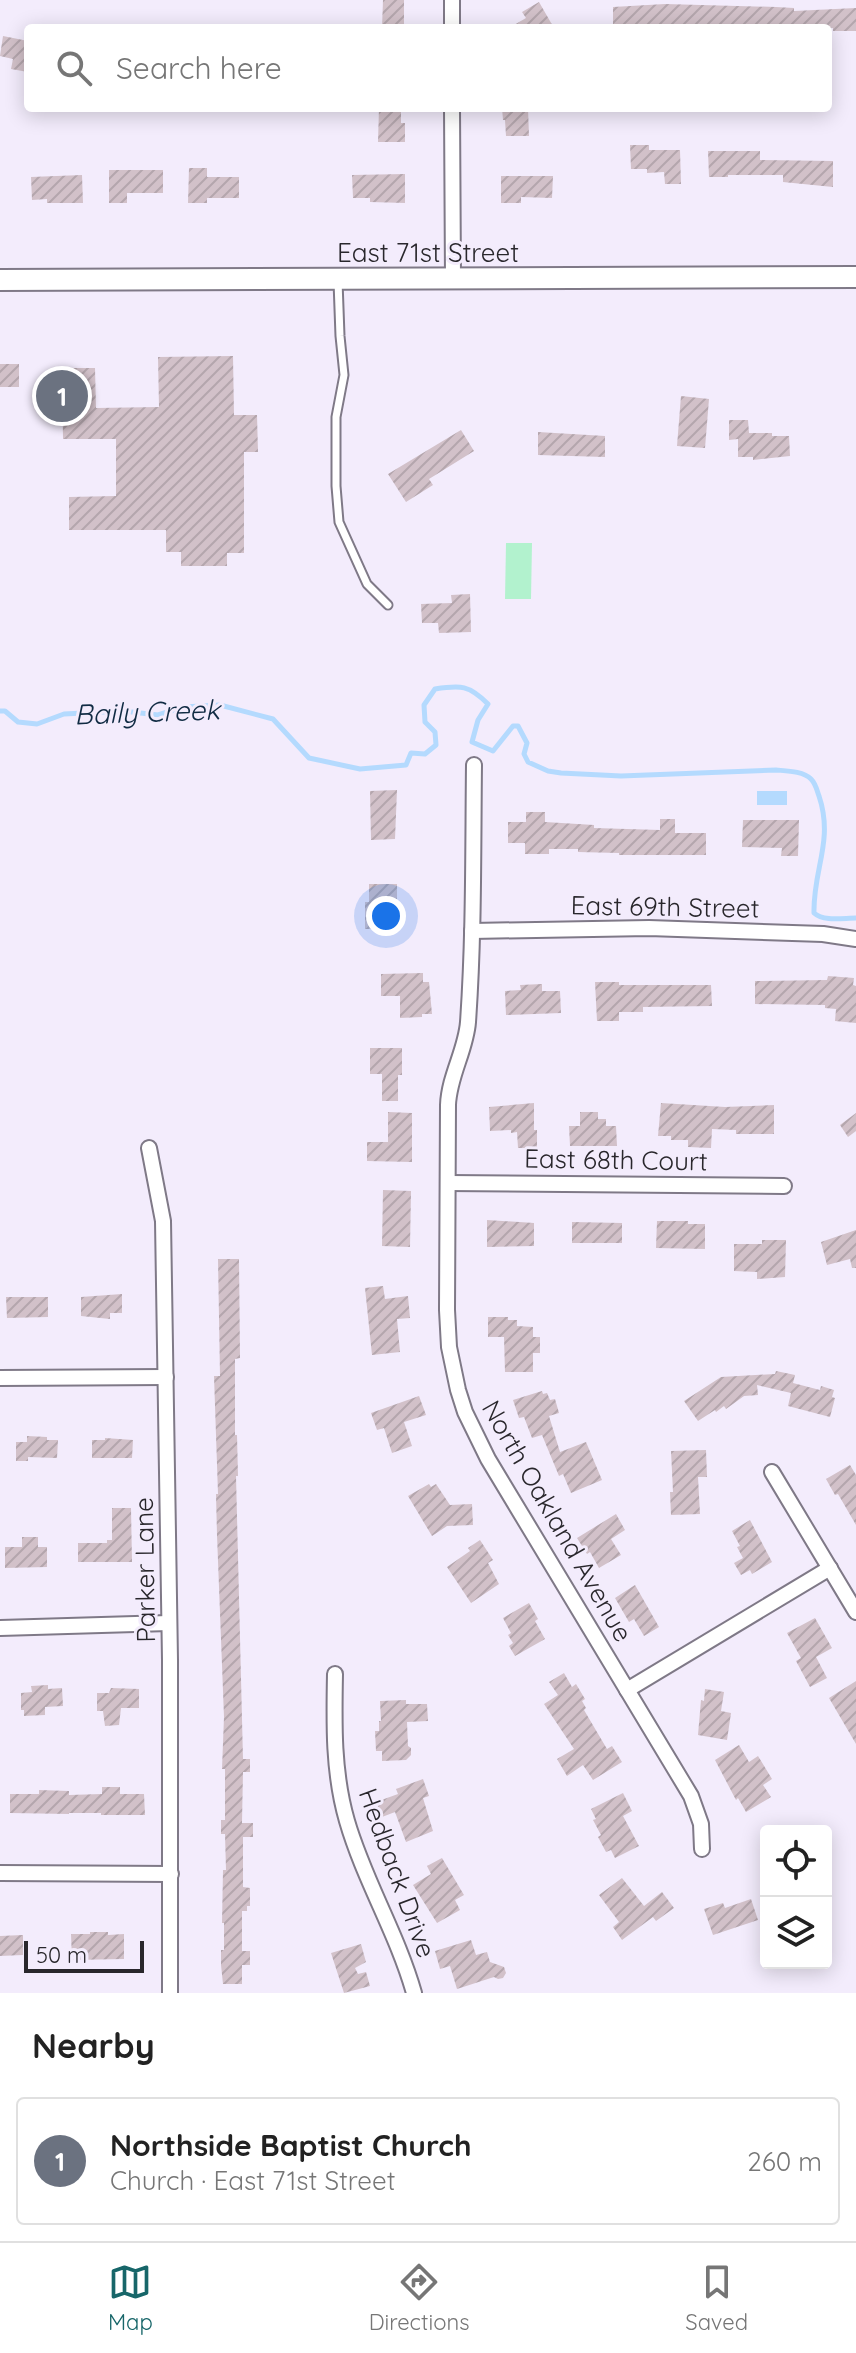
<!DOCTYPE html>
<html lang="en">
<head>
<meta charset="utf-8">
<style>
	:root { --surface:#fff; --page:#f2f2f2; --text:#222; --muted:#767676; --line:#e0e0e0; --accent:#176669 }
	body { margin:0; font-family:Quicksand,sans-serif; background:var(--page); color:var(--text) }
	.controls { position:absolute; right:24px; bottom:24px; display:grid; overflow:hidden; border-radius:8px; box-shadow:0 4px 20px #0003 }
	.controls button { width:72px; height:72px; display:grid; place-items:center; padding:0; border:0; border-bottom:2px solid var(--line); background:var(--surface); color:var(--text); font:40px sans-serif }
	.scale { position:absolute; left:24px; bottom:20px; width:120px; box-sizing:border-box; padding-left:8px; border:4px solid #29272c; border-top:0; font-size:22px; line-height:28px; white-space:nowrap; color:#29272c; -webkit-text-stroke:6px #f3ecfc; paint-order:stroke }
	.you { position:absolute; left:386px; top:916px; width:28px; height:28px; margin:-20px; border:6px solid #fff; border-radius:50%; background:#1a73e8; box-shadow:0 0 0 12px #1a73e833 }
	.badge { display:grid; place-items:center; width:52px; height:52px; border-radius:50%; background:var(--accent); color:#fff; font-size:26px; font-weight:700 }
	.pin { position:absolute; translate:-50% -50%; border:4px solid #fff; box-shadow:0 2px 8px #0006 }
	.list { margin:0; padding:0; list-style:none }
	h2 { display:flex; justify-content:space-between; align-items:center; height:104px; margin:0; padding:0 32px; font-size:34px }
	h2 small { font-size:26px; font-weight:400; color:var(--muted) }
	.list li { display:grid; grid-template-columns:52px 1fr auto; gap:24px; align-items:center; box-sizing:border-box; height:128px; margin:0 16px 16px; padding:0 16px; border:2px solid var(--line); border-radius:8px }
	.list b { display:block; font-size:30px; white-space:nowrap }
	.list p { margin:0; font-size:26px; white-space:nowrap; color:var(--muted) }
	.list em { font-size:26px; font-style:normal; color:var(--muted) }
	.icon { flex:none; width:44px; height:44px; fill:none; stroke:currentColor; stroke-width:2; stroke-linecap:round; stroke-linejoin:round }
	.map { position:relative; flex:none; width:856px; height:1993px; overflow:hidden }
	.search { position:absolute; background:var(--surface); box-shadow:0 4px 20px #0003; left:24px; right:24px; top:24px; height:88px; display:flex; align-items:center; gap:20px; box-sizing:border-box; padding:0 28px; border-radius:8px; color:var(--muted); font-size:30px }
	.sheet { height:248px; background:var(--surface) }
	nav { display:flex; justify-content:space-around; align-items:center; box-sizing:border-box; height:112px; border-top:2px solid var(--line); background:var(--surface); font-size:22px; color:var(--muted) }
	nav a { display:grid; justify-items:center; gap:4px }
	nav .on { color:var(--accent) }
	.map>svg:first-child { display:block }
	.green { fill:#b2f2ce }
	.water { fill:#b4dafe }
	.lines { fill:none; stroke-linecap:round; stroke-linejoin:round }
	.stream { stroke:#b4dafe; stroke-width:5 }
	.building { fill:url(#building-hatch) }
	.service-casing { stroke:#7f7987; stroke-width:11 }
	.minor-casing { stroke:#7f7987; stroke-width:18 }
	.secondary-casing { stroke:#7f7987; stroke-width:24 }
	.service { stroke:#fff; stroke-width:7 }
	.minor { stroke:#fff; stroke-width:14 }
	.secondary { stroke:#fff; stroke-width:20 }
	.labels { text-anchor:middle; stroke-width:6; stroke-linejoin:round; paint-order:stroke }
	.street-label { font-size:26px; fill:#29272c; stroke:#f3ecfc }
	.water-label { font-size:28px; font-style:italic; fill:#102b43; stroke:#f3ecfc }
</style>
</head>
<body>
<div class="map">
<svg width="856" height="1993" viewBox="0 0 856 1993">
	<defs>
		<pattern id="building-hatch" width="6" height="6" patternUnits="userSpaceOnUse" patternTransform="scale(2)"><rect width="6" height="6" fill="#d2c1c9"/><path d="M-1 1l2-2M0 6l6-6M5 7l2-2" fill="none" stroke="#b4a6ad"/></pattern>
	</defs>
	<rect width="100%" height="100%" fill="#f3ecfc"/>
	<!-- green -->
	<polygon class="green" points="506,543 532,543 531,599 505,599"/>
	<!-- water -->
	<rect class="water" x="757" y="791" width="30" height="14"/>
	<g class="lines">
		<!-- stream -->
		<path class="stream" d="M0,711H5L18,722L37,724L64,714L123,711L158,715L183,707L220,705L273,719L309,758L360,769L406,765L411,753L425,754L436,745L435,732L425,722L424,705L435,689C461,685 469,685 488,704L478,720L472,742L493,751L513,726H518L527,743L524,754L528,762L548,771L561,773L621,776L776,770C787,771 803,771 811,779C816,784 817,791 819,796C834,841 813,869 814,913C824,922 843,918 856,918"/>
	</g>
	<!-- building -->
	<g class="building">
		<polygon points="383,0 404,0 404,28 382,28"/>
		<polygon points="539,2 554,28 509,28 526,18 522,12"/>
		<polygon points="665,4 776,7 794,8 794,11 856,8 856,31 833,31 833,28 760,27 613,28 613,7"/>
		<polygon points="3,36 28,41 28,72 11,69 13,59 0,56"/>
		<polygon points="379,108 401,108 401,123 405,123 405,142 378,142"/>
		<polygon points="502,108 528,108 529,136 506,136 505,120 503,120"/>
		<polygon points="630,145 649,145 649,150 680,150 681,184 665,184 664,172 647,173 647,169 631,169"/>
		<polygon points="708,151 760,151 760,160 833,161 833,187 783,182 783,175 728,175 728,177 709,177"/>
		<polygon points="189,168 207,168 207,177 239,177 239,198 207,198 207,203 188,203"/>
		<polygon points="109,170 163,170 163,193 127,193 127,203 109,203"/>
		<polygon points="405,174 405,203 370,202 370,198 353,198 352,175"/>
		<polygon points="82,175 83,203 47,203 47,199 32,200 31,177"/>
		<polygon points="501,176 553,176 552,198 521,197 521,203 501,203"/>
		<polygon points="233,356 234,415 257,415 258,452 244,452 244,553 227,553 227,566 181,566 181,552 166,552 166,530 69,530 69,497 116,496 116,439 63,439 62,368 95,368 96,408 159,407 158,357"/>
		<rect x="0" y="364" width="19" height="23"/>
		<polygon points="681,396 709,399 705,448 677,446"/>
		<polygon points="729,420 748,420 749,433 772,433 772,436 789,436 790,456 753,460 753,457 738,457 738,439 729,440"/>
		<polygon points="461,430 474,451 429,479 433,485 406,502 388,474"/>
		<polygon points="538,432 605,436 605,457 538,455"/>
		<polygon points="470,594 471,632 439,633 438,623 422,623 421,604 452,603 451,595"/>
		<polygon points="397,790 395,839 371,840 370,791"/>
		<polygon points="526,812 545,812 545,822 594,825 594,828 660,830 660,819 675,819 675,833 706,833 706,855 619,855 619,853 578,852 578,849 549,849 549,854 525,854 525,843 508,843 508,822 526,822"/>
		<polygon points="743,820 799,820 798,856 781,856 782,848 742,847"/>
		<polygon points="369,884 397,884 397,905 393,905 393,929 365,929 365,902 369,902"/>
		<polygon points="423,973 423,982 429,982 432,1014 422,1014 422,1017 400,1018 400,996 381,996 381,974"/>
		<polygon points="828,976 854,978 853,985 856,986 856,1023 835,1021 836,1009 825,1008 825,1005 755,1004 755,981 827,980"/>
		<polygon points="595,982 619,982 619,985 711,985 712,1006 643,1007 643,1012 619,1012 619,1021 597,1021"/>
		<polygon points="542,984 542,991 560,991 561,1013 506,1015 505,991 521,990 520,985"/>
		<polygon points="370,1048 402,1048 402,1075 398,1075 398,1101 382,1101 382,1074 370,1074"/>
		<polygon points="534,1103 534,1130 537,1130 537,1148 518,1148 517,1132 511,1133 511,1130 490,1131 489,1107"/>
		<polygon points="661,1103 725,1107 774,1105 774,1134 736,1134 736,1130 712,1129 711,1148 688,1147 688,1140 671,1140 671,1136 658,1136"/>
		<polygon points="388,1112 412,1113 412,1162 367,1161 367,1142 388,1142"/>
		<polygon points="580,1112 598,1112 598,1119 606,1119 606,1126 616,1126 617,1146 570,1146 569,1126 580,1126"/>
		<polygon points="856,1113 856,1131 848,1137 840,1125"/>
		<polygon points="383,1190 411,1191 410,1247 382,1246"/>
		<polygon points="487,1220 534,1223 534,1246 487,1247"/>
		<polygon points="657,1221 688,1221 688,1224 705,1224 705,1249 656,1248"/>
		<polygon points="572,1222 622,1223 622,1243 572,1243"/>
		<polygon points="856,1230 856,1268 852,1268 850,1259 827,1265 821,1242"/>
		<polygon points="762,1240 786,1240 785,1277 757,1279 757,1272 734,1271 734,1244 762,1244"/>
		<polygon points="218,1259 239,1259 240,1358 235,1359 235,1435 237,1435 238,1476 236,1476 243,1759 250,1759 250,1772 243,1772 242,1823 253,1823 253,1837 243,1837 243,1887 250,1888 250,1906 247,1906 247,1911 242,1911 242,1951 250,1951 250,1965 242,1965 242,1984 223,1984 221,1965 221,1950 224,1950 224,1923 222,1923 223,1870 226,1870 225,1834 221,1834 221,1820 225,1820 225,1769 222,1769 224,1717 217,1535 216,1494 218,1494 214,1376 220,1376"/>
		<polygon points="383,1286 385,1299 408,1296 410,1318 397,1319 400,1352 372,1355 365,1288"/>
		<polygon points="122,1294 122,1313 110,1313 110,1319 81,1316 81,1297"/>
		<polygon points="6,1297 48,1297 48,1317 7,1318"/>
		<polygon points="488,1317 508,1317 508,1320 517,1320 517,1326 533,1327 533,1337 540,1337 540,1353 533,1353 533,1372 505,1372 504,1337 488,1337"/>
		<polygon points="776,1371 795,1375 793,1383 820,1390 821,1386 834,1390 832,1397 835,1398 830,1417 788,1406 791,1393 757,1385 758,1395 744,1396 726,1409 724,1406 716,1412 715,1410 698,1421 684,1401 721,1377 775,1374"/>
		<polygon points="542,1391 543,1394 547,1393 550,1400 555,1399 559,1413 549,1416 560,1452 586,1442 602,1480 571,1493 563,1474 559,1476 542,1435 532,1438 524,1417 519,1418 513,1400"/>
		<polygon points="419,1396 426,1415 404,1422 412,1446 392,1453 384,1428 377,1430 371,1413"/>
		<polygon points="27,1436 47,1437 47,1440 58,1440 57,1458 28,1457 28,1461 16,1461 16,1442 27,1442"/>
		<polygon points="105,1438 133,1440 132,1458 92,1458 92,1440 105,1440"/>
		<polygon points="706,1450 707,1477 698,1477 700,1514 671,1515 670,1492 673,1492 671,1451"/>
		<polygon points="850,1465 856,1475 856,1525 838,1494 835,1495 826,1479"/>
		<polygon points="429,1484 431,1487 436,1484 450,1505 472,1504 473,1525 447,1526 432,1536 408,1496"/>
		<polygon points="112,1508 131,1508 132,1562 78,1562 78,1543 107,1543 107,1540 112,1540"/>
		<polygon points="616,1514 625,1530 611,1539 621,1555 599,1568 590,1552 587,1554 577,1538"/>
		<polygon points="750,1520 772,1562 752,1574 750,1570 741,1575 734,1563 743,1558 737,1547 740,1546 732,1531"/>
		<polygon points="22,1537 38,1537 38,1547 47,1547 47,1567 5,1568 5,1547 22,1547"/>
		<polygon points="480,1540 493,1560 488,1563 499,1584 471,1603 447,1567 470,1551 468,1548"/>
		<polygon points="635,1585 659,1627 644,1636 634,1619 629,1622 615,1598"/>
		<polygon points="529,1603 538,1619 535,1621 545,1639 515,1656 509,1646 513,1643 508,1635 511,1633 503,1618"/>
		<polygon points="815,1618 832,1648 816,1657 827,1678 810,1687 796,1661 801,1658 787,1633"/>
		<polygon points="564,1673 572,1687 576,1684 585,1699 582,1701 586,1708 584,1710 607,1749 612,1746 622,1762 593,1780 583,1765 567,1776 557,1759 574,1749 544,1704 558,1695 549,1682"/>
		<polygon points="856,1681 856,1744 829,1698"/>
		<polygon points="48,1685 48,1689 62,1688 63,1706 45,1707 45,1715 24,1716 24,1710 21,1710 21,1693 32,1692 31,1686"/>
		<polygon points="111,1688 139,1689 139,1708 121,1708 119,1725 105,1726 103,1711 97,1711 97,1693 109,1693"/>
		<polygon points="705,1689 724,1692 721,1711 731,1713 727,1740 698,1735 701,1700 704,1701"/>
		<polygon points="406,1700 406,1704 427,1704 428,1721 407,1722 408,1746 411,1748 411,1755 406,1760 382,1761 382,1751 376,1751 375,1731 379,1731 379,1721 381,1721 380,1701"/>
		<polygon points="739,1745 749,1762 758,1756 772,1779 763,1785 771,1797 746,1812 738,1798 736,1800 715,1760"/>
		<polygon points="423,1779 429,1796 423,1798 433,1831 406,1842 395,1812 382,1817 376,1802 398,1794 396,1789"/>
		<polygon points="102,1787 120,1787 120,1794 144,1794 145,1815 101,1815 101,1813 69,1813 69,1814 10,1813 10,1794 39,1794 39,1790 69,1791 69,1795 102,1794"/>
		<polygon points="623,1793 632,1811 623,1816 639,1846 615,1858 611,1850 606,1852 598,1837 601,1835 593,1820 596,1819 591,1809"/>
		<polygon points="442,1858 464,1895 455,1900 460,1910 437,1923 413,1885 431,1874 427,1866"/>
		<polygon points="622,1878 644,1906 662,1892 674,1908 656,1921 653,1917 622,1940 613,1927 619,1922 599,1895"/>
		<polygon points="751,1899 758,1920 713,1935 704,1909 723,1903 725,1908"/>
		<polygon points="90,1932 108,1932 108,1935 124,1934 124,1959 72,1960 71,1934 90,1934"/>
		<polygon points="23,1935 23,1955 0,1956 0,1936"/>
		<polygon points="471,1940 476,1955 487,1952 490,1962 504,1967 506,1973 503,1978 498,1979 494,1977 457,1989 450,1966 440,1969 435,1951"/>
		<polygon points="361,1944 366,1962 355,1968 358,1974 366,1972 370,1986 344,1993 331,1953"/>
	</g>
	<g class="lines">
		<!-- service casing -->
		<g class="service-casing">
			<polyline id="service" points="338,281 340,336 344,375 336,417 336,486 339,522 367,584 388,605"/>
		</g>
		<!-- minor casing -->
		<g class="minor-casing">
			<g id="minor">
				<polyline points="452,0 452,28"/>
				<polyline points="452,108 453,279"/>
				<path d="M474,765C473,851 474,936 468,1022C466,1050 449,1076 448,1105L447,1310L449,1347L458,1390L465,1412L488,1459L691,1796L701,1824L702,1849"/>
				<polyline points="472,931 649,928 823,934 856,939"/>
				<polyline points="149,1148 163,1221 170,1660 170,1993"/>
				<polyline points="448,1183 784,1186"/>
				<polyline points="0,1378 166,1377"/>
				<polyline points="772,1472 856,1612"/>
				<polyline points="0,1628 169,1623"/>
				<path d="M335,1674C334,1724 333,1773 347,1821C364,1880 397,1933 414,1993"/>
				<polyline points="627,1690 830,1568"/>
				<polyline points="0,1873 171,1874"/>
			</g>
		</g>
		<!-- secondary casing -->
		<g class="secondary-casing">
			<polyline id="secondary" points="0,280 856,277"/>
		</g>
		<!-- service -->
		<use href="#service" class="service"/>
		<!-- minor -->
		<use href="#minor" class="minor"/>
		<!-- secondary -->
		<use href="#secondary" class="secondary"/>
	</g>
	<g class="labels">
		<!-- street labels -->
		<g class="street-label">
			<text x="428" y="262">East 71st Street</text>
			<text transform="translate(665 907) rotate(1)" y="9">East 69th Street</text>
			<text transform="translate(616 1160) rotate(1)" y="9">East 68th Court</text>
			<text transform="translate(557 1521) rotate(60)" y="9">North Oakland Avenue</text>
			<text transform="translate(145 1570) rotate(-91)" y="9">Parker Lane</text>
			<text transform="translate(397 1873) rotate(70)" y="9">Hedback Drive</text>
		</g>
		<!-- water labels -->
		<g class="water-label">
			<text transform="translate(147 712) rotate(-2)" y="10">Baily Creek</text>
		</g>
	</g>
</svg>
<div class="controls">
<button><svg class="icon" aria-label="locate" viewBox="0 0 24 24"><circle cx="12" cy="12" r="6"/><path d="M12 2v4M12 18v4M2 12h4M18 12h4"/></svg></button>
<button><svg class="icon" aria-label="layers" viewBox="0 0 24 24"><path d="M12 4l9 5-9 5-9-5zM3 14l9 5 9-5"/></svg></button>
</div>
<div class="scale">50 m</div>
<div class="you"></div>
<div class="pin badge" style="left:62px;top:396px;background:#6b7280">1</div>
<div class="search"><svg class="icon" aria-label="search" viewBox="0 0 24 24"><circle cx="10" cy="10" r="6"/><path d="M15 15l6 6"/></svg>Search here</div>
</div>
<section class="sheet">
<h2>Nearby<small></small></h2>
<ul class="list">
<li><span class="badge" style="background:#6b7280">1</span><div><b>Northside Baptist Church</b><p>Church · East 71st Street</p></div><em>260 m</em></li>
</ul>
</section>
<nav>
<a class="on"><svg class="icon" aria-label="map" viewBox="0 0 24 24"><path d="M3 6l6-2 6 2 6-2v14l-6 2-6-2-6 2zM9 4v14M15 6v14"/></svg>Map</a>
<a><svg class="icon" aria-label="directions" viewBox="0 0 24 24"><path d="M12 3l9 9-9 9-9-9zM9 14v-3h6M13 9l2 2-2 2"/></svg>Directions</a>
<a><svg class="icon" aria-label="saved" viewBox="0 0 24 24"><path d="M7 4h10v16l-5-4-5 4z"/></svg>Saved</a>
</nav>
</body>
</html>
